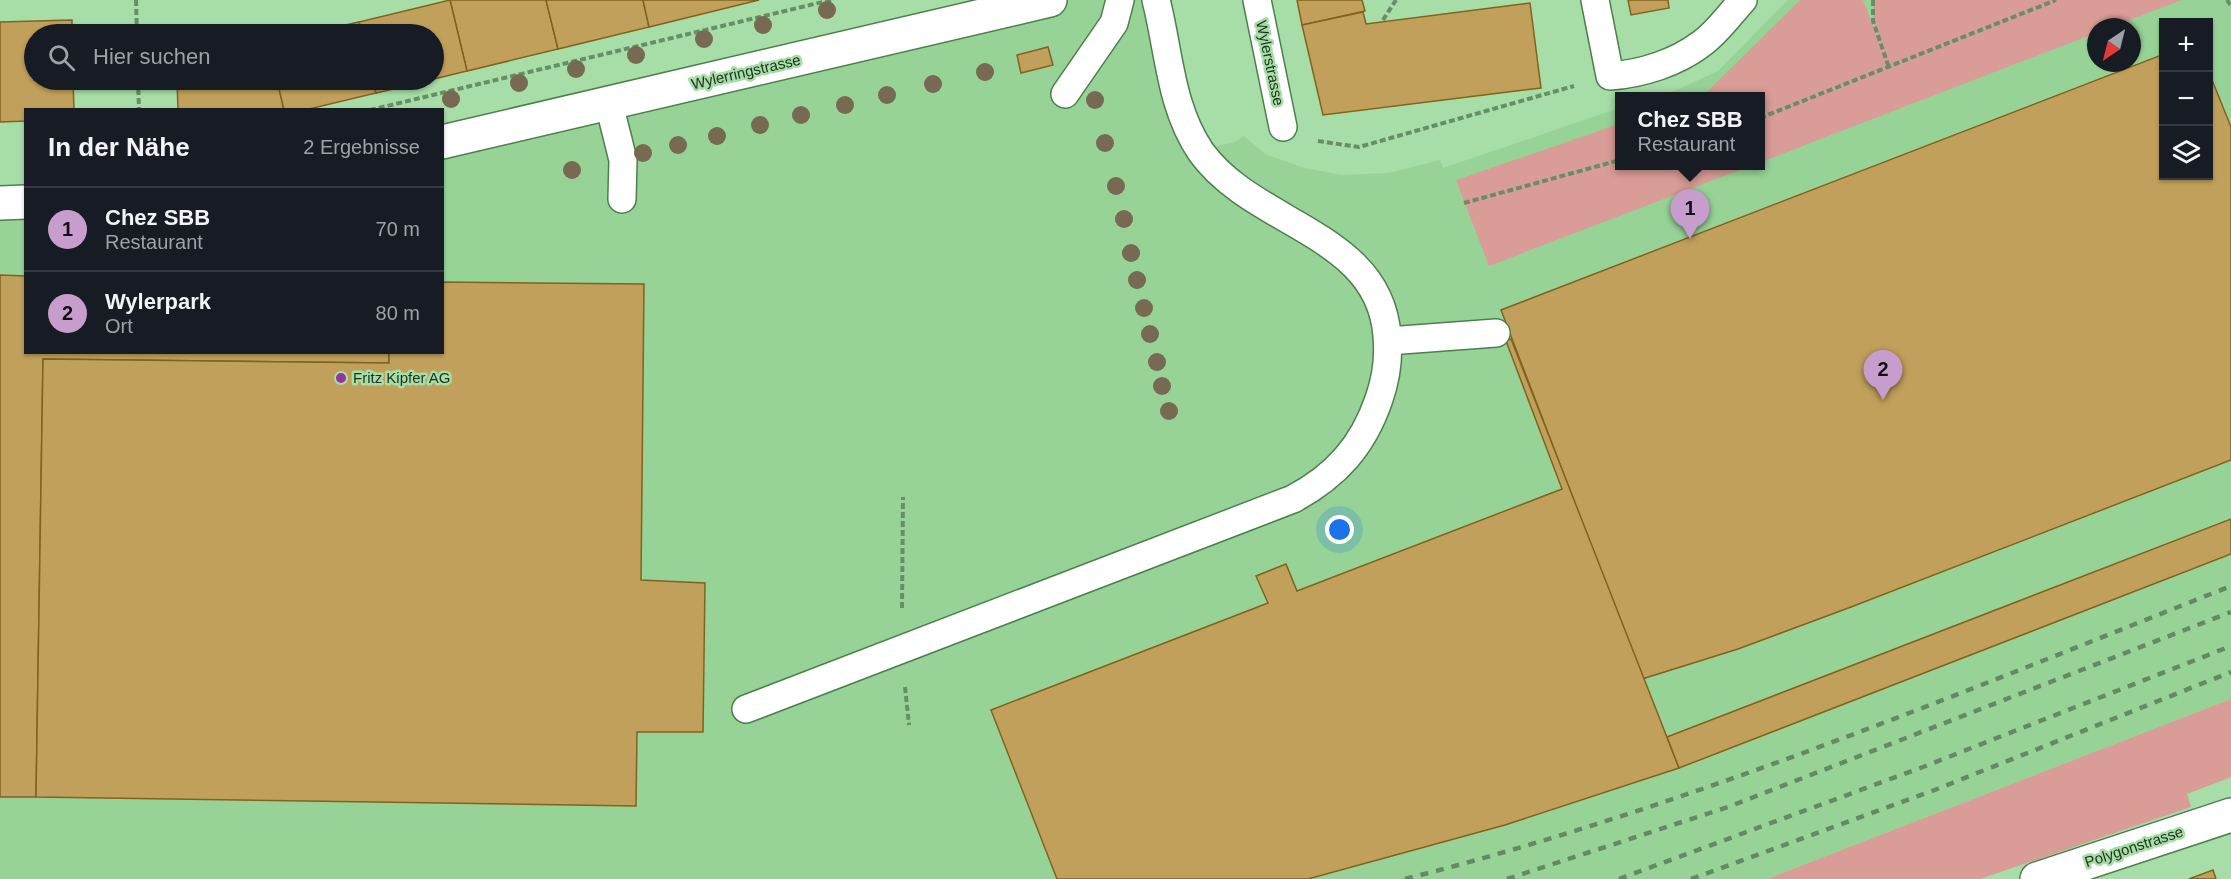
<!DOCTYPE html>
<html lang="de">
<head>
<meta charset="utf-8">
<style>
	:root { --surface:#171b24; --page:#20242c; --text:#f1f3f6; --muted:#9ea1a6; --line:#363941; --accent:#c79dce }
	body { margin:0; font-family:Arial,sans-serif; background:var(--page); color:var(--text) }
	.controls { position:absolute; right:18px; top:18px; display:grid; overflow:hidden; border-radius:0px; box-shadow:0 2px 4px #0004 }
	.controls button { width:54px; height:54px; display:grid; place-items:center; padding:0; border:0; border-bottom:2px solid var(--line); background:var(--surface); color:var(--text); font:30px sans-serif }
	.compass { position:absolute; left:2087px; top:18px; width:54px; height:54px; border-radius:50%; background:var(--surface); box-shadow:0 2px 4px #0004; rotate:215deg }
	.you { position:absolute; left:1340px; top:530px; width:21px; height:21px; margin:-15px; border:4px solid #fff; border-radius:50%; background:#1a73e8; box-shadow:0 0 0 9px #1a73e833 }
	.badge { display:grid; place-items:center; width:39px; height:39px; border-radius:50%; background:var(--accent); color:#111; font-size:20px; font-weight:700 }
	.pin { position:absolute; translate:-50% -50px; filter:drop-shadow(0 2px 3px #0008) }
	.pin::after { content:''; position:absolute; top:32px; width:21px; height:18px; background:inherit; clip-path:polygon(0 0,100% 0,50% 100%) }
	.popup { position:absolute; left:1615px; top:92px; width:150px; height:78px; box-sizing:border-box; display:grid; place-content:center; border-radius:0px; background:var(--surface); filter:drop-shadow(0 2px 4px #0005); font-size:20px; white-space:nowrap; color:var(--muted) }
	.popup b { font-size:22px; color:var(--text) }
	.popup::after { content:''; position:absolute; left:50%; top:100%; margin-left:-12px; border:12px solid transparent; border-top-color:var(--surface) }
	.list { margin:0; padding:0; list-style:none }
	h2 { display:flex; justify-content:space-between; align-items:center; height:78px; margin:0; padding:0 24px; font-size:26px }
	h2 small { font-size:20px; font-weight:400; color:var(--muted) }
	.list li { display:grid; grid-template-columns:39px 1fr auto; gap:18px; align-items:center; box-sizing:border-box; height:84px; padding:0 24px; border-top:2px solid var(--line) }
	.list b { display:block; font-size:22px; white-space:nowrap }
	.list p { margin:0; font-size:20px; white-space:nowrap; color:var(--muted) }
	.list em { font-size:20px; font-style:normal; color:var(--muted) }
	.icon { flex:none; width:33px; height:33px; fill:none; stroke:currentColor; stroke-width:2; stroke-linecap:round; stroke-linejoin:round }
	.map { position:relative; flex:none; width:2231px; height:879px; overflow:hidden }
	.search { position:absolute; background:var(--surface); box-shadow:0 2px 4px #0004; left:24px; top:24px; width:420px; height:66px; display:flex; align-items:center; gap:15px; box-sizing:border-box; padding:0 21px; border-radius:33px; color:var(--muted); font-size:22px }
	.panel { position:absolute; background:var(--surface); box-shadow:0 2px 4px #0004; left:24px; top:108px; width:420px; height:246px; border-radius:0px }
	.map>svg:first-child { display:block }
	.built { fill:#97d397; fill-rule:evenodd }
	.green { fill:#da9c96 }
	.building { fill:#c1a05b; stroke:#81631e; stroke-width:1.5 }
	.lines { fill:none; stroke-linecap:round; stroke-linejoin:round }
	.service-casing { stroke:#4d7f4d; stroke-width:30 }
	.minor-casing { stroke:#4d7f4d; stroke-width:36 }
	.path { stroke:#678e67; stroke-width:4; stroke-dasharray:6 3; stroke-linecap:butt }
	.service { stroke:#fff; stroke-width:27 }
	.minor { stroke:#fff; stroke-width:33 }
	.rail { stroke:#648a64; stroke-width:4.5; stroke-dasharray:8 8; stroke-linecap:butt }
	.tree { fill:#776952 }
	.poi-dot { fill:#94349d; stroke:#a7dda6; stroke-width:2 }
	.labels { text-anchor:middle; stroke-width:5; stroke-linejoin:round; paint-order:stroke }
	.street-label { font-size:15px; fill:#1e331e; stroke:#a7dda6 }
	.poi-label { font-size:15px; fill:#1e331e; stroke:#a7dda6; text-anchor:start }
</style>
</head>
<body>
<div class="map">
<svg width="2231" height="879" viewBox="0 0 2231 879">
	<rect width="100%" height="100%" fill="#a7dda6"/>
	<!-- built -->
	<path class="built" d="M1050,0H1156L1200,150L1234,142L1244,136L1265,154L1304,168L1342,175L1389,173L1440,160L1443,168L1619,108L1620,166H1760V97L1655,96L1677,90L1718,71L1788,0H2231V699L1767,879H0V203L25,202L26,352H442L443,142ZM2164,22H2208V176H2164ZM2096,27H2132V63H2096Z"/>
	<!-- green -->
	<g class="green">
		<polygon points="1800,0 1863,0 1882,49 1873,21 1873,0 2182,0 2111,27 2096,27 2096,33 1761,162 1760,97 1699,96 1704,95"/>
		<polygon points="1619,124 1620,166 1750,166 1489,266 1456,180"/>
		<polygon points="2231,699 2231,777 2187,794 2191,807 1980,879 1767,879"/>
	</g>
	<!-- building -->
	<g class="building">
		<polygon points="450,0 546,0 558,49 467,71"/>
		<polygon points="450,0 467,71 434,79 434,34 362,34 359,22"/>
		<polygon points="546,0 643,0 649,27 558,49"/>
		<polygon points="643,0 759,0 649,27"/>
		<polygon points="1297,0 1362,0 1365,11 1302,25"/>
		<polygon points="1628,0 1668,0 1669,8 1631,15"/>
		<polygon points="1530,3 1541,88 1323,115 1302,25 1363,12 1366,24"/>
		<polygon points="72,20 72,34 34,34 34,80 73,80 74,110 26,110 26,121 0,122 0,22"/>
		<polygon points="359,22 362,34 307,34"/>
		<polygon points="1048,47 1053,65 1021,73 1017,55"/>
		<polygon points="2164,54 2164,176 2208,176 2208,70 2231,127 2231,460 1851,607 1738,649 1642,679 1501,310"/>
		<polygon points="177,80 277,80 284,110 178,110"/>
		<polygon points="277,80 373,80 376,93 305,110 284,110"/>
		<polygon points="373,80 432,80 376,93"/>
		<polygon points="0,275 26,276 26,352 389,352 389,363 43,359 36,797 0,797"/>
		<polygon points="442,282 644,284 641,580 705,583 703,732 637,732 636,806 36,797 43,359 389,363 389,352 442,352"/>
		<polygon points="1511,339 1679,768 1505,825 1308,879 1057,879 991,710 1268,603 1256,576 1286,564 1297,591 1562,489 1506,341"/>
		<polygon points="2231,519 2231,554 1679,768 1667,737"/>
		<polygon points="2213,870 2216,879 2189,879"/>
	</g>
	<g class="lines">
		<!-- service casing -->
		<g class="service-casing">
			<g id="service">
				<polyline points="1257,0 1283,127"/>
				<path d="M1595,0L1610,76C1641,74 1676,63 1701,44C1717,33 1730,14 1743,0"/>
				<polyline points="1065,94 1114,23 1120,0"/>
				<polyline points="609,104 623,160 622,199"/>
				<polyline points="1388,341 1496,333"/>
				<path d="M746,709L1293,499C1336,476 1363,446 1379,399C1386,379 1389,357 1387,336C1380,233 1254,226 1201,152C1170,107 1169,50 1156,0"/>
			</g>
		</g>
		<!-- minor casing -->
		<g class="minor-casing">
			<g id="minor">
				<polyline points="442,142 1050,0"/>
				<polyline points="0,203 26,202"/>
				<polyline points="2037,879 2231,815"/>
			</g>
		</g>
		<!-- path -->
		<g class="path">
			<polyline points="136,0 137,34"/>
			<polyline points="1873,0 1873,21 1889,68"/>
			<polyline points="2227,0 2231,6"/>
			<polyline points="1383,20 1396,0"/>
			<polyline points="138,80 139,110"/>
			<polyline points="370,110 831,0"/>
			<polyline points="1760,118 2056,0"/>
			<polyline points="1318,141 1359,147 1574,86"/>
			<polyline points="1464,203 1620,160"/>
			<polyline points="902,608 903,497"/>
			<polyline points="905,687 909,725"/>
		</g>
		<!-- service -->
		<use href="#service" class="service"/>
		<!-- minor -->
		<use href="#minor" class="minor"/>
		<!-- rail -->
		<g class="rail">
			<path d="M1405,879C1689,807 1960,693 2231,586"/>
			<polyline points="1507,879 1728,807 2231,612"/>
			<polyline points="1619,879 1923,767 2231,646"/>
			<polyline points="1691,879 1932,791 2231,672"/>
		</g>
	</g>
	<!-- trees -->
	<g class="tree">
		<circle cx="827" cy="10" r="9"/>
		<circle cx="763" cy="25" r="9"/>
		<circle cx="704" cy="39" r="9"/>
		<circle cx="636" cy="55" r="9"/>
		<circle cx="576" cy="69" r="9"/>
		<circle cx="985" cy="72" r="9"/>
		<circle cx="519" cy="83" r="9"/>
		<circle cx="933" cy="84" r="9"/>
		<circle cx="887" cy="95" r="9"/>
		<circle cx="451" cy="99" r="9"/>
		<circle cx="1095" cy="100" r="9"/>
		<circle cx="845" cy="105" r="9"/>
		<circle cx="801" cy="115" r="9"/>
		<circle cx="760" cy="125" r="9"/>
		<circle cx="717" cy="136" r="9"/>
		<circle cx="1105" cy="143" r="9"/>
		<circle cx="678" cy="145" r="9"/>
		<circle cx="643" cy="153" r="9"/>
		<circle cx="572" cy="170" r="9"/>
		<circle cx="1116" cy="186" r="9"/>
		<circle cx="1124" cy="219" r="9"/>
		<circle cx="1131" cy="253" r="9"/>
		<circle cx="1137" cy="280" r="9"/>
		<circle cx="1144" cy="308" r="9"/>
		<circle cx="1150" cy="334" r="9"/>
		<circle cx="1157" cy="362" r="9"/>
		<circle cx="1162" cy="386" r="9"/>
		<circle cx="1169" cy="411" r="9"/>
	</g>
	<!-- markers -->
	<circle class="poi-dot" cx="341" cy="378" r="6"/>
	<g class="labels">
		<!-- street labels -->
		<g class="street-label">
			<text transform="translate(1270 63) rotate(78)" y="5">Wylerstrasse</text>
			<text transform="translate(746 72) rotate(-13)" y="5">Wylerringstrasse</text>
			<text transform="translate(2134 847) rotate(-18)" y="5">Polygonstrasse</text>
		</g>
		<!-- poi labels -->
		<g class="poi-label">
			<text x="353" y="383">Fritz Kipfer AG</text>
		</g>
	</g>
</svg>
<div class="controls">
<button>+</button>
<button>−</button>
<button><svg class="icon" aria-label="layers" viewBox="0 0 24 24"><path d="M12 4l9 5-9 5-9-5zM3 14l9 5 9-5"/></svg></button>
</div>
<svg class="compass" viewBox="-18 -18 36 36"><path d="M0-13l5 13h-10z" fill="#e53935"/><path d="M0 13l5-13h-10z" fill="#9ea1a6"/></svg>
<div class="you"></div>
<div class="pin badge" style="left:1690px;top:239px">1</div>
<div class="popup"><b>Chez SBB</b>Restaurant</div>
<div class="pin badge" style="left:1883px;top:400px">2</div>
<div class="search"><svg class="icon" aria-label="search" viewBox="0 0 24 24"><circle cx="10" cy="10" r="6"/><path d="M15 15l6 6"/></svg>Hier suchen</div>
<section class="panel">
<h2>In der Nähe<small>2 Ergebnisse</small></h2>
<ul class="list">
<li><span class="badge">1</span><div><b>Chez SBB</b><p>Restaurant</p></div><em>70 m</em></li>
<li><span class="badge">2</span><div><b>Wylerpark</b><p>Ort</p></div><em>80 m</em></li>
</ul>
</section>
</div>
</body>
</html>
